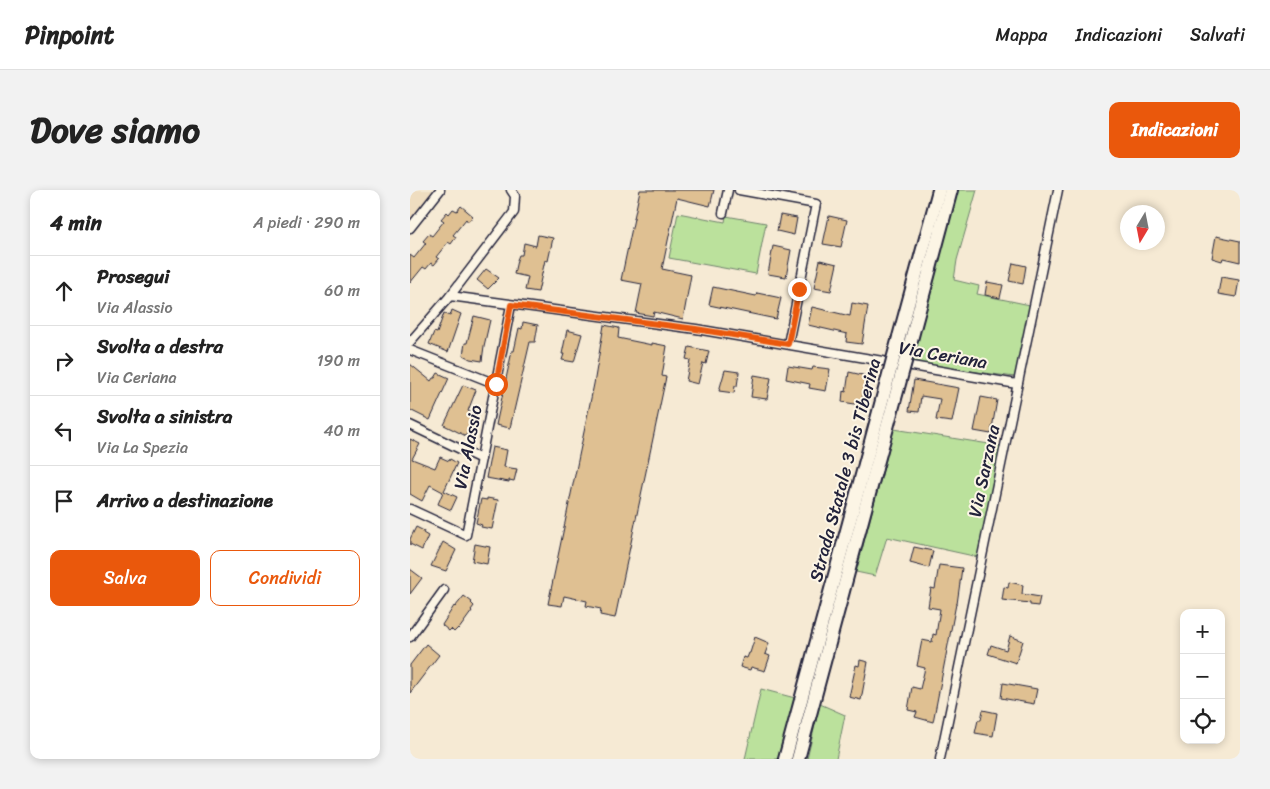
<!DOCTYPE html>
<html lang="it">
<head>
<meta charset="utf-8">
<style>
	:root { --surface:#fff; --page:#f2f2f2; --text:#222; --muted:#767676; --line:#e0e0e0; --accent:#ea580c }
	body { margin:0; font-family:Sriracha,sans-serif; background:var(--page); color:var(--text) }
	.controls { position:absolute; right:15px; bottom:15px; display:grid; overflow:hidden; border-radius:10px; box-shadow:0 2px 8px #0003 }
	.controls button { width:45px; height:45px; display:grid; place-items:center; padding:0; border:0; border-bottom:1px solid var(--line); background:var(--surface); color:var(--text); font:25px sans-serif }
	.compass { position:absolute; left:710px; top:15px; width:45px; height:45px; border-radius:50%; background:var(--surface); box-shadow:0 2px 8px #0003; rotate:190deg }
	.stop { position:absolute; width:15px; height:15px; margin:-11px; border:4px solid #ea580c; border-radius:50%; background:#fff }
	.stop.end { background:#ea580c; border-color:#fff; box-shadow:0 1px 5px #0008 }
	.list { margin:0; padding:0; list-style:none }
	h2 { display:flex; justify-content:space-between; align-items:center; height:65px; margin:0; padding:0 20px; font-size:21px }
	h2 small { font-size:16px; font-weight:400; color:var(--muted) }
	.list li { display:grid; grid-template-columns:32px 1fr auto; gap:15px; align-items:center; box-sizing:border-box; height:70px; padding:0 20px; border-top:1px solid var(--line) }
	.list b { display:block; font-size:19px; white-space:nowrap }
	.list p { margin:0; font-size:16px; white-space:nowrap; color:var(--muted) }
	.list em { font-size:16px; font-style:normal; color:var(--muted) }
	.actions { display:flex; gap:10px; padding:15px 20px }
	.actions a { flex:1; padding:11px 0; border:1px solid var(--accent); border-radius:10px; text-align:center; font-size:18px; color:var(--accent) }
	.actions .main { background:var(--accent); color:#fff }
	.icon { flex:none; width:28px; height:28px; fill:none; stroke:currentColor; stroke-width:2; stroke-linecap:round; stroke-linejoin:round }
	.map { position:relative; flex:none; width:830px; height:569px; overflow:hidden; border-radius:10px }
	header { display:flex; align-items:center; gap:30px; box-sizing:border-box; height:70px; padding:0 25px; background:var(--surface); border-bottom:1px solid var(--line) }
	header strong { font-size:24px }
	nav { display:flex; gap:28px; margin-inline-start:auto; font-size:18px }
	.intro { display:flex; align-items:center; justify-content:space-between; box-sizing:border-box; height:120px; padding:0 30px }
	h1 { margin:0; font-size:35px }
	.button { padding:12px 22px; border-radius:10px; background:var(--accent); color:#fff; font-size:18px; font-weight:700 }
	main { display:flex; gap:30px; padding:0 30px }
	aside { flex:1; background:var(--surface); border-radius:10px; box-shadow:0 2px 8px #0003 }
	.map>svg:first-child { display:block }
	.built { fill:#efddc0 }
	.green { fill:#bbe19c; stroke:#6e826c }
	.building { fill:#dfc092; stroke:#22223b }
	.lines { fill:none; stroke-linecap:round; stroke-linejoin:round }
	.minor-casing { stroke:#22223b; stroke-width:11 }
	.trunk-casing { stroke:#22223b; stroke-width:16 }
	.minor { stroke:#fcf5e5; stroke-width:8 }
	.trunk { stroke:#fcf5e5; stroke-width:12 }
	.trunk-bridge-casing { stroke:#22223b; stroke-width:16; stroke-linecap:butt }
	.trunk-bridge { stroke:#fcf5e5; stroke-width:12 }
	.route { stroke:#ea580c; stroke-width:6 }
	.labels { text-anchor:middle; stroke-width:4; stroke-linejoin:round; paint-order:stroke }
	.street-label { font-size:18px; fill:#22223b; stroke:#fcf5e5 }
</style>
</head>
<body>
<header>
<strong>Pinpoint</strong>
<nav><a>Mappa</a><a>Indicazioni</a><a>Salvati</a></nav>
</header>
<div class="intro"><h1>Dove siamo</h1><a class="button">Indicazioni</a></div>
<main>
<aside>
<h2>4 min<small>A piedi · 290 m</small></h2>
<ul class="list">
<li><svg class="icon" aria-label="ahead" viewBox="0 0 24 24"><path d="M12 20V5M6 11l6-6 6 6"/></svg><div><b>Prosegui</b><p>Via Alassio</p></div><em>60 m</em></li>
<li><svg class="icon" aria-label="right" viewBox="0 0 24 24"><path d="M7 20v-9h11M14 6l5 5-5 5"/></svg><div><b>Svolta a destra</b><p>Via Ceriana</p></div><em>190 m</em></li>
<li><svg class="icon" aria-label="left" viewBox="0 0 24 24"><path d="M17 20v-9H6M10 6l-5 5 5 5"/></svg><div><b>Svolta a sinistra</b><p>Via La Spezia</p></div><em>40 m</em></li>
<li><svg class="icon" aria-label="arrive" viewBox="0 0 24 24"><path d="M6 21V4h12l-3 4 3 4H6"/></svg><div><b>Arrivo a destinazione</b></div></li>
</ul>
<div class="actions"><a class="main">Salva</a><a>Condividi</a></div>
</aside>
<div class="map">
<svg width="830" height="569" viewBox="0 0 830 569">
	<rect width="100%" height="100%" fill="#f6ead4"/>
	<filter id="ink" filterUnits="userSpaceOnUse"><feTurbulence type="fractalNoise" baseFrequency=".02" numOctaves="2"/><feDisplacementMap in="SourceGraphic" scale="10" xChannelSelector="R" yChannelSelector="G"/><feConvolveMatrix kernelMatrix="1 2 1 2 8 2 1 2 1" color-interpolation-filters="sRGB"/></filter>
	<g filter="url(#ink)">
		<!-- built -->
		<polygon class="built" points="0,0 27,0 0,35"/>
		<!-- green -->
		<g class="green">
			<polygon points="548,0 567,0 547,70 544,90 569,96 567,104 620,115 605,187 522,176 502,171"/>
			<polygon points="268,23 315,32 316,26 356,33 346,84 259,68"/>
			<polygon points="484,239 592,256 568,367 477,347 465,386 446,382"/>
			<polygon points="351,499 385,508 368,569 335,569"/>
			<polygon points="410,514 435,525 426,569 397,569"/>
		</g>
		<!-- building -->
		<g class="building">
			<polygon points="230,0 304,0 300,16 267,8 252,79 281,85 273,129 244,122 243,126 226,123 232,94 211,90"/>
			<polygon points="51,16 63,26 58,32 56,29 48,39 43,45 46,47 41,54 38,52 26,67 29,69 24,75 21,73 16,79 13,77 0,93 0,65 4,68 16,53 13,51 19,44 22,46 34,31 31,29 37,22 39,24 43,19 47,21"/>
			<polygon points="370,25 387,28 384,45 367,41"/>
			<polygon points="419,26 437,30 431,57 413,54"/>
			<polygon points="128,45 143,48 138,71 135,70 128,102 115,100 118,87 104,84 107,70 109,65 112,65 114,53 126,56"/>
			<polygon points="806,46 830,51 830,72 813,68 812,71 802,68"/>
			<polygon points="363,56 381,60 376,87 358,84"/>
			<polygon points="410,70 427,74 421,101 404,98"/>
			<polygon points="603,73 616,76 613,94 599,91"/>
			<polygon points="76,79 89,88 78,99 67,90"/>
			<polygon points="811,87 829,90 826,107 808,104"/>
			<polygon points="577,92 593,95 590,108 575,105"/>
			<polygon points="303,97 346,106 347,103 371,108 366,129 299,115"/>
			<polygon points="442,113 458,116 452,154 436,152 437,144 398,135 402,117 440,126"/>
			<polygon points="42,120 51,124 38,162 19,154 24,142 27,143 34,123 40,126"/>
			<polygon points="64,126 80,130 74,156 72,171 60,169 53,165 55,153 57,153"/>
			<polygon points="113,132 128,135 125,152 120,152 100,238 86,235 102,161 104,161 109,138 112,139"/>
			<polygon points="194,135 209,138 208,148 242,155 242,153 257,156 252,186 256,187 205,428 190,425 191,419 176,416 177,411 154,406 152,416 138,414 184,194"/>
			<polygon points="157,140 172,144 164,172 152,170 154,164 152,164"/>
			<polygon points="279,157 299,161 296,174 293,173 288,194 276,191 280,170 276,169"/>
			<polygon points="0,174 21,191 23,188 25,188 28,183 39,188 20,230 0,220"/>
			<polygon points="378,176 402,180 403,177 420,179 416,201 399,198 400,194 376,189"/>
			<polygon points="315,180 329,182 327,196 325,196 324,203 309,201"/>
			<polygon points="439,182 457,186 451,215 432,212 433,201 436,202"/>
			<polygon points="344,185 361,188 357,209 341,207"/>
			<polygon points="504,190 549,198 542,232 526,230 530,209 511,206 509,222 499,221"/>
			<polygon points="53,195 66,200 58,221 65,224 56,246 34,235"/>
			<polygon points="571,207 587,210 581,244 564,241"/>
			<polygon points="0,249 10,254 2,269 25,278 30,267 39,271 40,269 47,273 34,301 47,307 41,320 28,314 33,302 20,295 12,311 0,304"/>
			<polygon points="82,257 97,260 94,277 107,279 104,291 99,290 99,292 76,288"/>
			<polygon points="77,308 88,310 82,339 71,337 72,335 66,333 71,309 77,310"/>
			<polygon points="6,337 14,341 13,343 18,346 12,360 0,354 0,349"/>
			<polygon points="33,352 46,360 36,381 21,376"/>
			<polygon points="65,354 80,357 77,374 62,371"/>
			<polygon points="504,357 523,361 519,378 500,373"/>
			<polygon points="529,375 552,378 547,414 546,414 523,532 505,527 507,522 498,520 502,497 510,499 515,478 507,476 512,450 522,452 523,444 526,445 530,419 518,417 521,398 525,399"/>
			<polygon points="0,379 12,388 0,404"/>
			<polygon points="599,392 613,395 612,404 630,407 628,416 620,415 620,413 592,410 594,397 598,398"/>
			<polygon points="54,406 62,412 61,413 64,416 61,420 62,421 49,439 48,438 44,442 41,439 39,441 32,435 44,416 45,417"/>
			<polygon points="600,446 613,451 606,473 578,464 581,455 596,460"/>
			<polygon points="345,447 359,453 355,464 360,466 355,481 341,477 340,480 330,477 333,467 337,468 339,463 340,463"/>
			<polygon points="16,454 29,465 0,503 0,475"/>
			<polygon points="450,470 458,472 451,510 439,507 446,475 449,476"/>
			<polygon points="593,493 627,499 624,514 591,508"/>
			<polygon points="573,520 587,523 583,546 565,543 568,530 571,530"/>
		</g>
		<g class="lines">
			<!-- minor casing -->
			<g class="minor-casing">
				<g id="minor">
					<polyline points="329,0 406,14 378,154"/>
					<polyline points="313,23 318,0"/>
					<polyline points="0,38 30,0"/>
					<polyline points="40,106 104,22 105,6 101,0"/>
					<polyline points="0,152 40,106 286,139 607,194"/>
					<polyline points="0,160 86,194"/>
					<polyline points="0,235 71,269"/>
					<polyline points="0,319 56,345 101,115"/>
					<polyline points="0,447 34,400"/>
					<polyline points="530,569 648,0"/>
				</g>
			</g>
			<!-- trunk casing -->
			<g class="trunk-casing">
				<g id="trunk">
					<polyline points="489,147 529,0"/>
					<polyline points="501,150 541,0"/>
					<polyline points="375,569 455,274"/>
					<polyline points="388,569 466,278"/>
				</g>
			</g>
			<!-- minor -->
			<use href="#minor" class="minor"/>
			<!-- trunk -->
			<use href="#trunk" class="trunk"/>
			<!-- trunk-bridge casing -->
			<g class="trunk-bridge-casing">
				<g id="trunk-bridge">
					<polyline points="455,274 489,147"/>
					<polyline points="466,278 501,150"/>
				</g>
			</g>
			<!-- trunk-bridge -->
			<use href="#trunk-bridge" class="trunk-bridge"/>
		</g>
	</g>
	<g class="lines" filter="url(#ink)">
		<!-- route -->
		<polyline class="route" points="86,194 101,115 286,139 378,154 389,99"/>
	</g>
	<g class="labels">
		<!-- street labels -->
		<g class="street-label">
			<text transform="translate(533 165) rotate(10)" y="6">Via Ceriana</text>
			<text transform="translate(58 257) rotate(-79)" y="6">Via Alassio</text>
			<text transform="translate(435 280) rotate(-75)" y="6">Strada Statale 3 bis Tiberina</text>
			<text transform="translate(574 281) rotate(-78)" y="6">Via Sarzana</text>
		</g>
	</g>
</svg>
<div class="controls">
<button>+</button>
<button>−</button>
<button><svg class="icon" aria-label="locate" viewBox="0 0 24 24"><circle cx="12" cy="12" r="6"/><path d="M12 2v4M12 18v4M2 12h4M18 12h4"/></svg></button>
</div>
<svg class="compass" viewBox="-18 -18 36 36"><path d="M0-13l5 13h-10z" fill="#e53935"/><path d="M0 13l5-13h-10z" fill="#767676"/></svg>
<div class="stop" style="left:86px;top:194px"></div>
<div class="stop end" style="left:389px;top:99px"></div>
</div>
</main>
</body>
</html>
